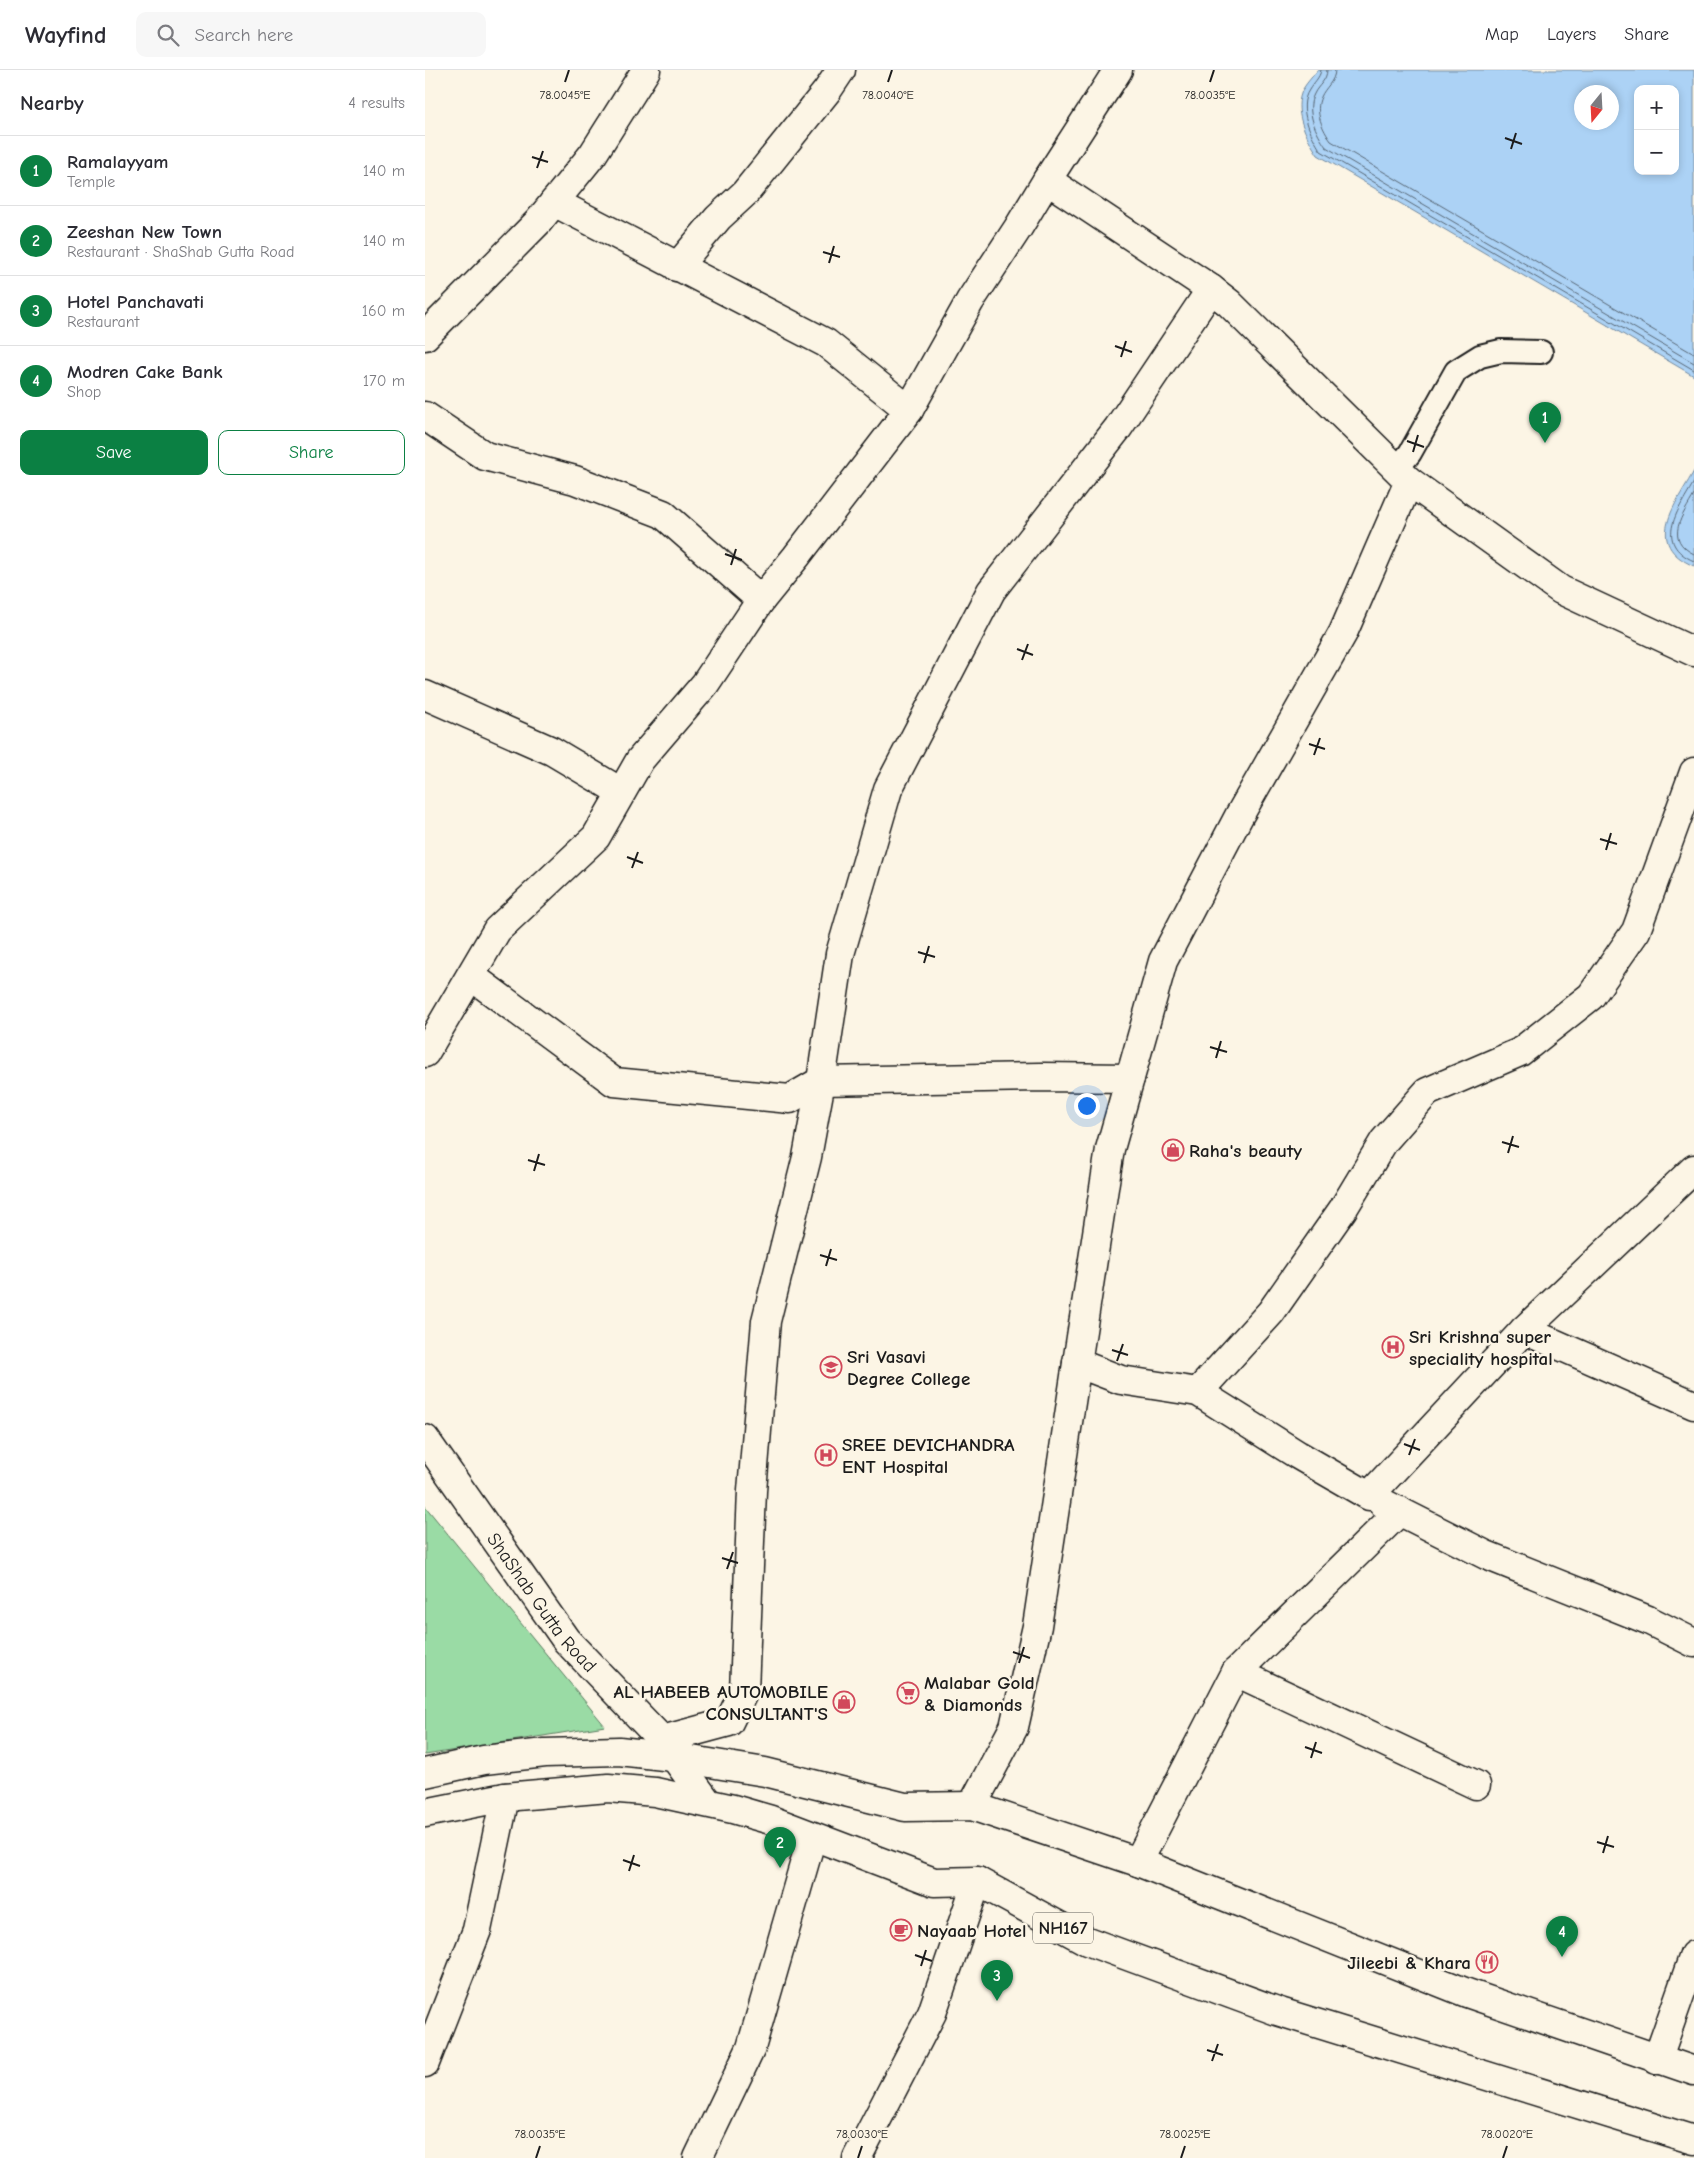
<!DOCTYPE html>
<html lang="en">
<head>
<meta charset="utf-8">
<style>
	:root { --surface:#fff; --page:#f7f7f7; --text:#2b2b33; --muted:#7c7c81; --line:#e1e1e2; --accent:#0b8043 }
	body { margin:0; font-family:"Comic Neue",sans-serif; background:var(--page); color:var(--text) }
	.controls { position:absolute; right:15px; top:15px; display:grid; overflow:hidden; border-radius:10px; box-shadow:0 2px 8px #0003 }
	.controls button { width:45px; height:45px; display:grid; place-items:center; padding:0; border:0; border-bottom:1px solid var(--line); background:var(--surface); color:var(--text); font:25px sans-serif }
	.compass { position:absolute; left:1149px; top:15px; width:45px; height:45px; border-radius:50%; background:var(--surface); box-shadow:0 2px 8px #0003; rotate:198deg }
	.you { position:absolute; left:661px; top:1035px; width:18px; height:18px; margin:-12px; border:4px solid #fff; border-radius:50%; background:#1a73e8; box-shadow:0 0 0 8px #1a73e833 }
	.badge { display:grid; place-items:center; width:32px; height:32px; border-radius:50%; background:var(--accent); color:#fff; font-size:16px; font-weight:700 }
	.pin { position:absolute; translate:-50% -41px; filter:drop-shadow(0 1px 2px #0008) }
	.pin::after { content:''; position:absolute; top:26px; width:18px; height:15px; background:inherit; clip-path:polygon(0 0,100% 0,50% 100%) }
	.list { margin:0; padding:0; list-style:none }
	h2 { display:flex; justify-content:space-between; align-items:center; height:65px; margin:0; padding:0 20px; font-size:21px }
	h2 small { font-size:16px; font-weight:400; color:var(--muted) }
	.list li { display:grid; grid-template-columns:32px 1fr auto; gap:15px; align-items:center; box-sizing:border-box; height:70px; padding:0 20px; border-top:1px solid var(--line) }
	.list b { display:block; font-size:19px; white-space:nowrap }
	.list p { margin:0; font-size:16px; white-space:nowrap; color:var(--muted) }
	.list em { font-size:16px; font-style:normal; color:var(--muted) }
	.actions { display:flex; gap:10px; padding:15px 20px }
	.actions a { flex:1; padding:11px 0; border:1px solid var(--accent); border-radius:10px; text-align:center; font-size:18px; color:var(--accent) }
	.actions .main { background:var(--accent); color:#fff }
	.icon { flex:none; width:28px; height:28px; fill:none; stroke:currentColor; stroke-width:2; stroke-linecap:round; stroke-linejoin:round }
	.map { position:relative; flex:none; width:1269px; height:2088px; overflow:hidden }
	header { display:flex; align-items:center; gap:30px; box-sizing:border-box; height:70px; padding:0 25px; background:var(--surface); border-bottom:1px solid var(--line) }
	header strong { font-size:24px }
	nav { display:flex; gap:28px; margin-inline-start:auto; font-size:18px }
	.search { width:350px; height:45px; background:var(--page); display:flex; align-items:center; gap:12px; box-sizing:border-box; padding:0 18px; border-radius:10px; color:var(--muted); font-size:19px }
	main { display:flex }
	aside { flex:1; background:var(--surface) }
	.map>svg:first-child { display:block }
	.green { fill:#9adba5; stroke:#5b7c60 }
	.water { fill:#acd2f5; stroke:#72899e; fill-rule:evenodd }
	.lines { fill:none; stroke-linecap:round; stroke-linejoin:round }
	.shore { stroke:#566573; stroke-width:1 }
	.lane-casing { stroke:#1c1c1c; stroke-width:26 }
	.street-casing { stroke:#1c1c1c; stroke-width:31 }
	.secondary-casing { stroke:#1c1c1c; stroke-width:31 }
	.highway-casing { stroke:#1c1c1c; stroke-width:31 }
	.lane { stroke:#fcf5e5; stroke-width:22 }
	.street { stroke:#fcf5e5; stroke-width:28 }
	.secondary { stroke:#fcf5e5; stroke-width:28 }
	.highway { stroke:#fcf5e5; stroke-width:28 }
	.ticks { fill:none; stroke:#1c1c1c; stroke-width:2 }
	.labels { text-anchor:middle; stroke-width:5; stroke-linejoin:round; paint-order:stroke }
	.shield { fill:#fcf5e5; stroke:#5f5d58; stroke-width:1 }
	.shield-label { font-size:18px; font-weight:bold; fill:#1c1c1c }
	.poi-label { font-size:19px; font-weight:bold; fill:#1c1c1c; stroke:#fcf5e5; text-anchor:start }
	.street-label { font-size:19px; fill:#1c1c1c; stroke:#fcf5e5 }
	.ticks-label { font-size:12px; text-anchor:middle; fill:#1c1c1c; stroke:#fcf5e5; stroke-width:5; stroke-linejoin:round; paint-order:stroke }
</style>
</head>
<body>
<header>
<strong>Wayfind</strong>
<div class="search"><svg class="icon" aria-label="search" viewBox="0 0 24 24"><circle cx="10" cy="10" r="6"/><path d="M15 15l6 6"/></svg>Search here</div>
<nav><a>Map</a><a>Layers</a><a>Share</a></nav>
</header>
<main>
<aside>
<h2>Nearby<small>4 results</small></h2>
<ul class="list">
<li><span class="badge">1</span><div><b>Ramalayyam</b><p>Temple</p></div><em>140 m</em></li>
<li><span class="badge">2</span><div><b>Zeeshan New Town</b><p>Restaurant · ShaShab Gutta Road</p></div><em>140 m</em></li>
<li><span class="badge">3</span><div><b>Hotel Panchavati</b><p>Restaurant</p></div><em>160 m</em></li>
<li><span class="badge">4</span><div><b>Modren Cake Bank</b><p>Shop</p></div><em>170 m</em></li>
</ul>
<div class="actions"><a class="main">Save</a><a>Share</a></div>
</aside>
<div class="map">
<svg width="1269" height="2088" viewBox="0 0 1269 2088">
	<rect width="100%" height="100%" fill="#fcf5e5"/>
	<filter id="ink" filterUnits="userSpaceOnUse"><feTurbulence type="fractalNoise" baseFrequency=".02" numOctaves="2"/><feDisplacementMap in="SourceGraphic" scale="10" xChannelSelector="R" yChannelSelector="G"/><feConvolveMatrix kernelMatrix="1 2 1 2 8 2 1 2 1" color-interpolation-filters="sRGB"/></filter>
	<g filter="url(#ink)">
		<!-- green -->
		<polygon class="green" points="0,1436 180,1656 0,1685"/>
		<!-- water -->
		<g class="water">
			<path d="M893,0H1269V306L893,85C881,67 867,40 878,19C882,12 888,6 893,0ZM1213,19H1250V101H1213ZM1156,22H1186V52H1156Z"/>
			<path d="M1269,401V496C1217,474 1251,434 1269,401Z"/>
		</g>
		<g class="lines">
			<!-- shore -->
			<g class="shore">
				<path d="M896,0C895,8 888,13 884,20C872,38 886,66 896,81L1269,300"/>
				<path d="M902,0C902,11 893,15 889,24C880,41 891,63 901,77L1269,293"/>
				<path d="M910,0C910,12 900,17 896,27C889,42 898,60 906,71L1269,284"/>
				<path d="M1269,412C1254,439 1227,473 1269,491"/>
				<path d="M1269,425C1258,445 1238,469 1269,484"/>
			</g>
			<!-- lane casing -->
			<g class="lane-casing">
				<polyline id="lane" points="972,399 985,383 1031,301 1055,286 1076,281 1116,282"/>
			</g>
			<!-- street casing -->
			<g class="street-casing">
				<g id="street">
					<polyline points="622,110 693,0"/>
					<polyline points="129,132 401,273 484,340"/>
					<polyline points="252,197 293,148 320,123 402,21 416,0"/>
					<polyline points="0,266 113,152 168,84 221,0"/>
					<polyline points="0,346 60,386 150,410 238,444 336,530 371,487 484,340 545,231 593,158 622,110 786,219"/>
					<polyline points="0,625 127,681 196,722"/>
					<polyline points="46,906 189,1012 365,1029 396,1011 616,1007 705,1008"/>
					<polyline points="0,983 72,860 171,767 215,690 280,614 336,530"/>
					<polyline points="1099,1260 1269,1335"/>
					<polyline points="652,1293 685,1079 738,891 814,746 918,563 984,411"/>
					<polyline points="773,1322 846,1242 918,1139 959,1071 1002,1022 1095,982 1166,926 1211,861 1269,702"/>
					<polyline points="958,1433 1061,1485 1223,1550 1269,1573"/>
					<polyline points="811,1602 1051,1715"/>
					<polyline points="237,1670 304,1652 319,1621 327,1421 341,1251 382,1087 396,1011 415,884 463,719 566,521 693,358 786,219 804,233 984,411 1136,520 1269,582"/>
					<polyline points="547,1736 589,1657 612,1556 652,1293 696,1310 773,1322 873,1385 944,1426 1099,1260 1269,1099"/>
					<polyline points="713,1792 811,1602 975,1441"/>
					<polyline points="1232,1990 1269,1885"/>
					<polyline points="0,1993 52,1860 80,1727"/>
					<polyline points="273,2088 326,1978 387,1767"/>
					<polyline points="432,2088 507,1943 552,1811"/>
				</g>
			</g>
			<!-- secondary casing -->
			<g class="secondary-casing">
				<g id="secondary">
					<path id="s1" d="M0,1369L141,1570L237,1670L283,1733"/>
				</g>
			</g>
			<!-- highway casing -->
			<g class="highway-casing">
				<g id="highway">
					<polyline points="0,1703 59,1690 120,1683 194,1681 248,1687 340,1702 480,1737 547,1736 713,1792 1042,1923 1269,2001"/>
					<polyline points="0,1743 80,1727 183,1718 230,1722 308,1739 346,1750 509,1812 552,1811 662,1871 852,1941 1269,2070"/>
				</g>
			</g>
			<!-- lane -->
			<use href="#lane" class="lane"/>
			<!-- street -->
			<use href="#street" class="street"/>
			<!-- secondary -->
			<use href="#secondary" class="secondary"/>
			<!-- highway -->
			<use href="#highway" class="highway"/>
		</g>
	</g>
	<!-- ticks -->
	<path class="ticks" d="M140,12L144,0M463,12L467,0M785,12L789,0M1080,68L1097,74M1086,79L1091,63M107,87L123,92M112,98L118,81M398,182L415,187M404,193L409,176M690,276L707,282M696,287L701,271M982,371L999,377M988,382L993,365M300,484L317,490M306,495L311,479M592,579L608,585M597,590L603,574M884,674L900,679M889,685L895,668M1175,769L1192,774M1181,780L1186,763M202,787L218,793M207,798L213,782M493,882L510,887M499,893L504,876M785,977L802,982M791,988L796,971M1077,1072L1094,1077M1083,1083L1088,1066M103,1090L120,1095M109,1101L114,1084M395,1185L412,1190M401,1196L406,1179M687,1280L703,1285M692,1291L698,1274M979,1374L995,1380M984,1385L990,1369M297,1488L313,1493M302,1499L308,1482M588,1582L605,1588M594,1593L599,1577M880,1677L897,1683M886,1688L891,1672M1172,1772L1189,1777M1178,1783L1183,1766M198,1790L215,1796M204,1801L209,1785M490,1885L507,1891M496,1896L501,1880M782,1980L798,1985M787,1991L793,1974M111,2088L115,2076M433,2088L437,2076M756,2088L760,2076M1078,2088L1082,2076"/>
	<!-- icons -->
	<defs>
		<g id="shop-ring" transform="scale(1.125)"><circle r="9.5" fill="#fcf5e5" stroke="#d1495b" stroke-width="1.5"/><path d="M-5-2.5h2.3a2.7 3.5 0 0 1 5.4 0H5L5.5 6h-11ZM-1.5-2.5h3a1.5 2.3 0 0 0-3 0Z" fill="#d1495b"/></g>
		<g id="hospital-ring" transform="scale(1.125)"><circle r="9.5" fill="#fcf5e5" stroke="#d1495b" stroke-width="1.5"/><path d="M-5-5h3v3.5h4V-5h3V5h-3V1.5h-4V5h-3Z" fill="#d1495b"/></g>
		<g id="university-ring" transform="scale(1.125)"><circle r="9.5" fill="#fcf5e5" stroke="#d1495b" stroke-width="1.5"/><path d="M0-5L7-2L0 1L-7-2ZM-4 1L0 2.5L4 1V4Q0 6-4 4Z" fill="#d1495b"/></g>
		<g id="supermarket-ring" transform="scale(1.125)"><circle r="9.5" fill="#fcf5e5" stroke="#d1495b" stroke-width="1.5"/><path d="M-6-5.5h2.5l.6 2H6L4.5 2H-2.5L-4.4-4H-6ZM-1.5 3.2a1.3 1.3 0 1 0 .1 0ZM3 3.2a1.3 1.3 0 1 0 .1 0Z" fill="#d1495b"/></g>
		<g id="cafe-ring" transform="scale(1.125)"><circle r="9.5" fill="#fcf5e5" stroke="#d1495b" stroke-width="1.5"/><path d="M-5.5-4.5H6V0H3Q3 3.5 0 3.5H-2.5Q-5.5 3.5-5.5 0ZM3-3.2v2h1.7v-2ZM-6 4.5H4V6H-6Z" fill="#d1495b"/></g>
		<g id="restaurant-ring" transform="scale(1.125)"><circle r="9.5" fill="#fcf5e5" stroke="#d1495b" stroke-width="1.5"/><path d="M-5-6h1v4h1v-4h1v4h1v-4h1v5L-1.5 .5V6h-2V.5L-5-1ZM5-6V6H3V1.5H1.5Q1.5-4 5-6Z" fill="#d1495b"/></g>
	</defs>
	<g fill-rule="evenodd">
		<use href="#shop-ring" x="748" y="1080"/>
		<use href="#hospital-ring" x="968" y="1277"/>
		<use href="#university-ring" x="406" y="1297"/>
		<use href="#hospital-ring" x="401" y="1385"/>
		<use href="#supermarket-ring" x="483" y="1623"/>
		<use href="#shop-ring" x="419" y="1632"/>
		<use href="#cafe-ring" x="476" y="1860"/>
		<use href="#restaurant-ring" x="1062" y="1892"/>
	</g>
	<g class="labels">
		<!-- shield labels -->
		<rect class="shield" x="608" y="1842.5" width="60" height="31" rx="4"/>
		<g class="shield-label">
			<text x="638" y="1864">NH167</text>
		</g>
		<!-- poi labels -->
		<g class="poi-label">
			<text x="764" y="1087">Raha's beauty</text>
			<text x="984" y="1273">Sri Krishna super<tspan x="984" dy="22">speciality hospital</tspan></text>
			<text x="422" y="1293">Sri Vasavi<tspan x="422" dy="22">Degree College</tspan></text>
			<text x="417" y="1381">SREE DEVICHANDRA<tspan x="417" dy="22">ENT Hospital</tspan></text>
			<text x="499" y="1619">Malabar Gold<tspan x="499" dy="22">&amp; Diamonds</tspan></text>
			<text x="403" y="1628" text-anchor="end">AL HABEEB AUTOMOBILE<tspan x="403" dy="22">CONSULTANT'S</tspan></text>
			<text x="492" y="1867">Nayaab Hotel</text>
			<text x="1046" y="1899" text-anchor="end">Jileebi &amp; Khara</text>
		</g>
		<!-- street labels -->
		<g class="street-label">
			<text dy="7" stroke="none"><textPath href="#s1" startOffset="201">ShaShab Gutta Road</textPath></text>
		</g>
	</g>
	<g class="ticks-label">
		<text x="140" y="29">78.0045°E</text>
		<text x="463" y="29">78.0040°E</text>
		<text x="785" y="29">78.0035°E</text>
		<text x="115" y="2068">78.0035°E</text>
		<text x="437" y="2068">78.0030°E</text>
		<text x="760" y="2068">78.0025°E</text>
		<text x="1082" y="2068">78.0020°E</text>
	</g>
</svg>
<div class="controls">
<button>+</button>
<button>−</button>
</div>
<svg class="compass" viewBox="-18 -18 36 36"><path d="M0-13l5 13h-10z" fill="#e53935"/><path d="M0 13l5-13h-10z" fill="#7c7c81"/></svg>
<div class="you"></div>
<div class="pin badge" style="left:1120px;top:373px">1</div>
<div class="pin badge" style="left:355px;top:1798px">2</div>
<div class="pin badge" style="left:572px;top:1931px">3</div>
<div class="pin badge" style="left:1137px;top:1887px">4</div>
</div>
</main>
</body>
</html>
